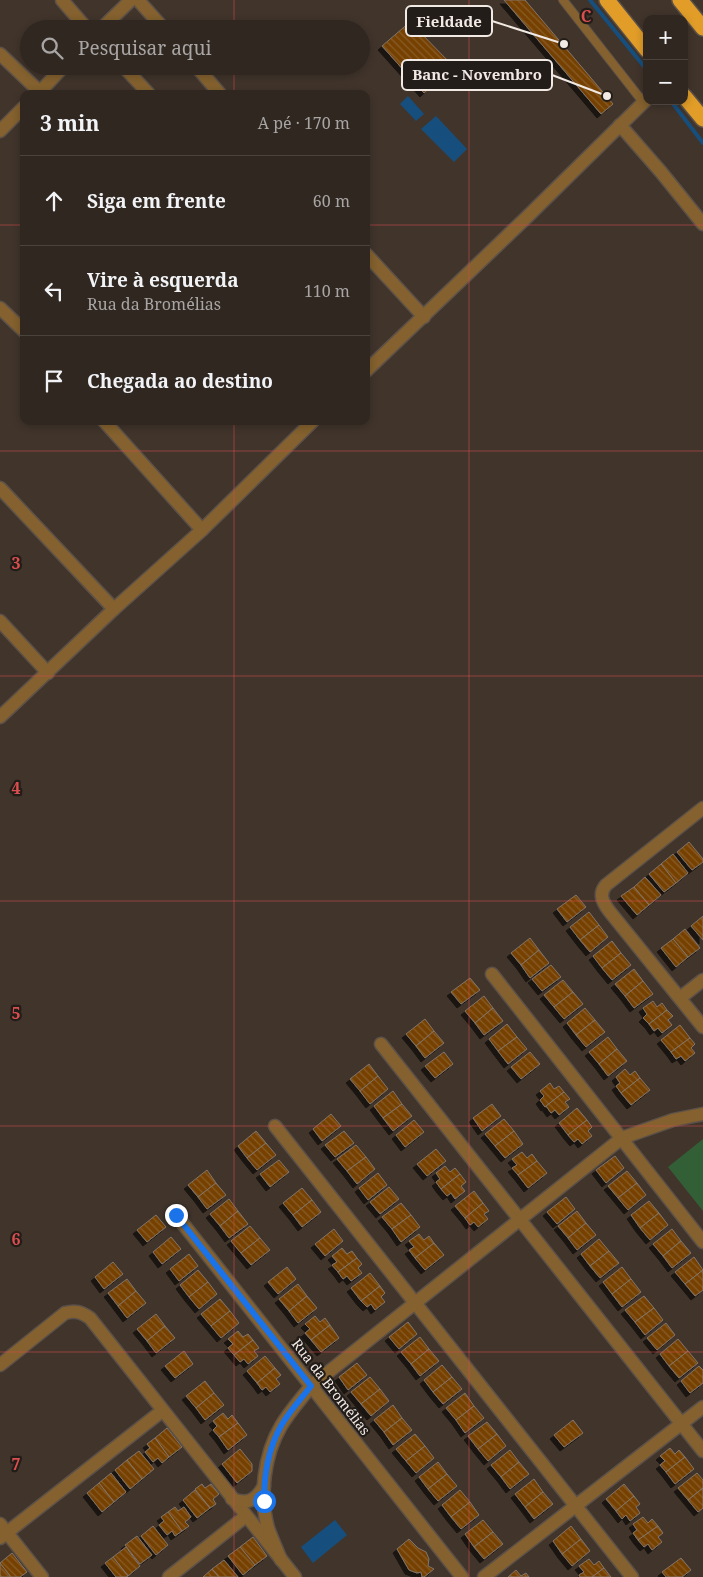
<!DOCTYPE html>
<html lang="pt">
<head>
<meta charset="utf-8">
<style>
	:root { --surface:#302720; --page:#382f29; --text:#f1f3f6; --muted:#a8a5a5; --line:#4b443e }
	body { margin:0; font-family:"Noto Serif",serif; background:var(--page); color:var(--text) }
	.controls { position:absolute; right:15px; top:15px; display:grid; overflow:hidden; border-radius:10px; box-shadow:0 2px 8px #0003 }
	.controls button { width:45px; height:45px; display:grid; place-items:center; padding:0; border:0; border-bottom:1px solid var(--line); background:var(--surface); color:var(--text); font:25px sans-serif }
	.stop { position:absolute; width:15px; height:15px; margin:-11px; border:4px solid #1a73e8; border-radius:50%; background:#fff }
	.stop.end { background:#1a73e8; border-color:#fff; box-shadow:0 1px 5px #0008 }
	.list { margin:0; padding:0; list-style:none }
	h2 { display:flex; justify-content:space-between; align-items:center; height:65px; margin:0; padding:0 20px; font-size:21px }
	h2 small { font-size:16px; font-weight:400; color:var(--muted) }
	.list li { display:grid; grid-template-columns:32px 1fr auto; gap:15px; align-items:center; box-sizing:border-box; height:90px; padding:0 20px; border-top:1px solid var(--line) }
	.list b { display:block; font-size:19px; white-space:nowrap }
	.list p { margin:0; font-size:16px; white-space:nowrap; color:var(--muted) }
	.list em { font-size:16px; font-style:normal; color:var(--muted) }
	.icon { flex:none; width:28px; height:28px; fill:none; stroke:currentColor; stroke-width:2; stroke-linecap:round; stroke-linejoin:round }
	.map { position:relative; flex:none; width:703px; height:1577px; overflow:hidden }
	.search { position:absolute; background:var(--surface); box-shadow:0 2px 8px #0003; left:20px; top:20px; width:350px; height:55px; display:flex; align-items:center; gap:12px; box-sizing:border-box; padding:0 18px; border-radius:28px; color:var(--muted); font-size:19px }
	.panel { position:absolute; background:var(--surface); box-shadow:0 2px 8px #0003; left:20px; top:90px; width:350px; height:335px; border-radius:10px }
	.map>svg:first-child { display:block }
	.grass { fill:#335f37 }
	.water { fill:#164f7e }
	.lines { fill:none; stroke-linecap:round; stroke-linejoin:round }
	.stream { stroke:#164f7e; stroke-width:4 }
	.building { fill:url(#building-back-hatch); stroke:#82756a; filter:url(#shadow) }
	.lane-casing { stroke:#5c5149; stroke-width:10 }
	.street-casing { stroke:#5c5149; stroke-width:15 }
	.highway-casing { stroke:#5c5149; stroke-width:18 }
	.lane { stroke:#84612e; stroke-width:8 }
	.street { stroke:#84612e; stroke-width:12 }
	.highway { stroke:#e19d28; stroke-width:15 }
	.route { stroke:#1a73e8; stroke-width:6 }
	.grid { fill:none; stroke:#db4f4e; stroke-width:1; stroke-opacity:0.55 }
	.labels { text-anchor:middle; stroke-width:4.5; stroke-linejoin:round; paint-order:stroke }
	.street-label { font-size:14px; fill:#f1e9e4; stroke:#231d19 }
	.grid-label { font-size:16px; text-anchor:middle; font-weight:bold; fill:#db4f4e; stroke:#231d19; stroke-width:4.5; stroke-linejoin:round; paint-order:stroke }
	.leader { fill:none; stroke:#f1e9e4; stroke-width:2 }
	.callout-dot { fill:#f1e9e4; stroke:#231d19; stroke-width:2 }
	.callout { fill:#231d19; stroke:#f1e9e4; stroke-width:2 }
	.callout-label { font-size:15px; text-anchor:middle; font-weight:bold; fill:#f1e9e4 }
</style>
</head>
<body>
<div class="map">
<svg width="703" height="1577" viewBox="0 0 703 1577">
	<defs>
		<pattern id="building-back-hatch" width="6" height="6" patternUnits="userSpaceOnUse" patternTransform="scale(1.25)"><rect width="6" height="6" fill="#754101"/><path d="M-1 5l2 2M0 0l6 6M5-1l2 2" fill="none" stroke="#895c26"/></pattern>
		<filter id="shadow"><feDropShadow dx="-4" dy="4" stdDeviation="0" flood-color="#0009"/></filter>
	</defs>
	<rect width="100%" height="100%" fill="#40342b"/>
	<!-- grass -->
	<polygon class="grass" points="703,1139 703,1211 668,1167"/>
	<!-- water -->
	<g class="water">
		<polygon points="408,96 424,114 416,121 400,104"/>
		<polygon points="436,116 467,149 454,162 421,129"/>
		<polygon points="335,1520 347,1535 313,1563 301,1547"/>
	</g>
	<g class="lines">
		<!-- stream -->
		<g class="stream">
			<polyline points="590,0 647,70"/>
			<polyline points="671,101 703,143"/>
		</g>
	</g>
	<!-- building -->
	<g class="building">
		<polygon points="504,0 525,0 613,104 601,114"/>
		<polygon points="410,22 453,66 424,93 382,46"/>
		<polygon points="689,842 703,859 703,862 692,870 677,852"/>
		<polygon points="673,854 688,873 676,883 661,864"/>
		<polygon points="661,864 676,883 664,892 649,874"/>
		<polygon points="645,877 661,895 649,905 634,887"/>
		<polygon points="634,887 649,905 637,915 621,896"/>
		<polygon points="576,895 586,907 567,922 557,909"/>
		<polygon points="589,912 599,925 580,940 570,927"/>
		<polygon points="703,916 703,940 691,926"/>
		<polygon points="599,925 608,937 590,952 580,940"/>
		<polygon points="685,929 700,948 688,957 673,939"/>
		<polygon points="530,938 539,950 521,965 511,953"/>
		<polygon points="673,939 688,957 676,967 661,948"/>
		<polygon points="612,941 621,953 602,968 593,956"/>
		<polygon points="539,950 549,963 530,978 521,965"/>
		<polygon points="621,953 631,965 612,980 602,968"/>
		<polygon points="551,965 561,977 542,991 532,979"/>
		<polygon points="634,969 643,981 625,996 615,984"/>
		<polygon points="470,978 480,990 461,1004 451,992"/>
		<polygon points="563,980 573,992 554,1007 544,995"/>
		<polygon points="643,981 653,994 634,1008 625,996"/>
		<polygon points="573,992 583,1004 564,1019 554,1007"/>
		<polygon points="484,996 493,1008 475,1023 465,1011"/>
		<polygon points="653,1001 657,1007 662,1003 667,1010 649,1024 643,1018 647,1014 643,1008"/>
		<polygon points="493,1008 503,1021 484,1035 475,1023"/>
		<polygon points="585,1008 595,1020 576,1035 567,1023"/>
		<polygon points="667,1010 673,1016 668,1020 672,1025 662,1033 658,1028 654,1031 649,1024"/>
		<polygon points="425,1019 434,1031 416,1046 406,1034"/>
		<polygon points="595,1020 605,1032 586,1047 576,1035"/>
		<polygon points="507,1024 517,1037 498,1051 489,1039"/>
		<polygon points="680,1025 690,1038 671,1052 661,1040"/>
		<polygon points="434,1031 444,1043 425,1058 416,1046"/>
		<polygon points="517,1037 527,1049 508,1064 498,1051"/>
		<polygon points="608,1037 617,1049 599,1064 589,1052"/>
		<polygon points="690,1038 695,1044 691,1048 695,1053 685,1061 681,1056 676,1059 671,1052"/>
		<polygon points="617,1049 627,1061 608,1076 599,1064"/>
		<polygon points="444,1052 453,1064 435,1078 425,1066"/>
		<polygon points="530,1052 540,1064 521,1079 511,1067"/>
		<polygon points="369,1064 378,1076 360,1091 350,1079"/>
		<polygon points="625,1069 630,1075 635,1071 640,1078 621,1093 616,1086 620,1083 616,1077"/>
		<polygon points="378,1076 388,1089 370,1104 360,1091"/>
		<polygon points="640,1078 650,1090 631,1105 621,1093"/>
		<polygon points="550,1083 554,1089 559,1086 564,1092 545,1107 540,1100 544,1096 540,1091"/>
		<polygon points="393,1091 402,1104 383,1118 374,1106"/>
		<polygon points="564,1092 570,1099 565,1102 569,1107 559,1115 555,1110 551,1113 546,1106"/>
		<polygon points="402,1104 412,1116 393,1131 383,1118"/>
		<polygon points="492,1104 501,1116 482,1131 473,1118"/>
		<polygon points="577,1108 587,1120 568,1135 559,1123"/>
		<polygon points="331,1114 341,1126 322,1141 313,1129"/>
		<polygon points="504,1119 514,1131 495,1146 485,1134"/>
		<polygon points="414,1120 424,1132 405,1147 396,1135"/>
		<polygon points="587,1120 592,1127 588,1131 592,1136 582,1144 578,1139 574,1142 568,1135"/>
		<polygon points="256,1131 266,1143 247,1158 238,1146"/>
		<polygon points="344,1131 354,1143 335,1157 325,1145"/>
		<polygon points="514,1131 523,1144 505,1158 495,1146"/>
		<polygon points="266,1143 276,1155 257,1170 247,1158"/>
		<polygon points="356,1145 366,1157 347,1171 337,1159"/>
		<polygon points="436,1149 446,1161 427,1176 417,1164"/>
		<polygon points="522,1152 527,1158 532,1154 537,1161 518,1175 512,1168 517,1165 512,1159"/>
		<polygon points="615,1156 624,1168 606,1183 596,1170"/>
		<polygon points="366,1157 375,1169 357,1184 347,1171"/>
		<polygon points="279,1160 289,1172 270,1187 260,1174"/>
		<polygon points="537,1161 547,1173 528,1188 518,1175"/>
		<polygon points="445,1166 450,1172 455,1168 460,1174 441,1189 436,1182 440,1179 436,1173"/>
		<polygon points="207,1170 216,1183 198,1197 188,1185"/>
		<polygon points="627,1171 637,1183 618,1198 608,1186"/>
		<polygon points="378,1173 387,1185 368,1200 359,1188"/>
		<polygon points="460,1174 466,1182 461,1186 465,1191 455,1199 451,1193 447,1196 441,1189"/>
		<polygon points="216,1183 226,1195 207,1209 198,1197"/>
		<polygon points="637,1183 646,1195 628,1210 618,1198"/>
		<polygon points="389,1187 399,1199 380,1214 370,1202"/>
		<polygon points="302,1188 312,1200 293,1215 283,1203"/>
		<polygon points="474,1191 483,1203 465,1218 455,1206"/>
		<polygon points="566,1197 575,1209 557,1224 547,1212"/>
		<polygon points="229,1199 238,1211 220,1226 210,1214"/>
		<polygon points="312,1200 321,1212 302,1227 293,1215"/>
		<polygon points="649,1201 659,1213 640,1228 631,1215"/>
		<polygon points="401,1203 411,1215 392,1229 382,1217"/>
		<polygon points="483,1203 489,1211 484,1214 488,1219 478,1227 474,1222 470,1225 465,1218"/>
		<polygon points="238,1211 248,1224 229,1238 220,1226"/>
		<polygon points="577,1211 586,1223 568,1238 558,1226"/>
		<polygon points="659,1213 668,1225 650,1240 640,1228"/>
		<polygon points="156,1215 166,1227 147,1242 137,1230"/>
		<polygon points="411,1215 420,1227 401,1242 392,1229"/>
		<polygon points="586,1223 596,1235 577,1250 568,1238"/>
		<polygon points="250,1226 260,1238 241,1253 231,1241"/>
		<polygon points="334,1229 343,1241 325,1256 315,1244"/>
		<polygon points="672,1229 681,1241 663,1256 653,1244"/>
		<polygon points="419,1234 424,1240 429,1236 434,1243 415,1258 409,1250 414,1247 409,1241"/>
		<polygon points="171,1237 181,1249 162,1264 153,1252"/>
		<polygon points="260,1238 270,1250 251,1265 241,1253"/>
		<polygon points="599,1239 609,1251 590,1266 581,1254"/>
		<polygon points="681,1241 691,1253 672,1268 663,1256"/>
		<polygon points="434,1243 444,1255 425,1270 415,1258"/>
		<polygon points="342,1248 347,1254 352,1251 357,1258 338,1272 332,1265 337,1262 332,1256"/>
		<polygon points="609,1251 619,1263 600,1278 590,1266"/>
		<polygon points="189,1254 198,1266 179,1281 170,1269"/>
		<polygon points="694,1257 703,1270 685,1284 675,1272"/>
		<polygon points="357,1258 362,1264 358,1268 362,1273 351,1281 347,1276 343,1279 338,1272"/>
		<polygon points="113,1262 123,1274 104,1289 95,1277"/>
		<polygon points="287,1267 296,1279 278,1294 268,1282"/>
		<polygon points="622,1267 631,1279 612,1294 603,1282"/>
		<polygon points="198,1270 208,1282 189,1297 180,1285"/>
		<polygon points="703,1270 703,1290 695,1296 685,1284"/>
		<polygon points="370,1273 380,1286 361,1301 351,1288"/>
		<polygon points="127,1279 136,1291 118,1306 108,1293"/>
		<polygon points="631,1279 641,1292 622,1307 612,1294"/>
		<polygon points="208,1282 217,1294 199,1309 189,1297"/>
		<polygon points="298,1284 307,1296 289,1311 279,1299"/>
		<polygon points="380,1286 385,1293 381,1297 385,1302 375,1310 371,1304 367,1307 361,1301"/>
		<polygon points="136,1291 146,1303 127,1318 118,1306"/>
		<polygon points="307,1296 317,1308 298,1323 289,1311"/>
		<polygon points="644,1296 654,1308 635,1322 625,1310"/>
		<polygon points="220,1299 230,1311 211,1326 201,1314"/>
		<polygon points="654,1308 663,1320 645,1335 635,1322"/>
		<polygon points="230,1311 239,1323 221,1338 211,1326"/>
		<polygon points="156,1314 165,1326 147,1341 137,1329"/>
		<polygon points="315,1316 320,1322 325,1318 330,1325 311,1340 305,1333 310,1329 305,1324"/>
		<polygon points="408,1322 417,1334 399,1349 389,1337"/>
		<polygon points="666,1323 675,1335 657,1350 647,1338"/>
		<polygon points="330,1325 339,1338 321,1352 311,1340"/>
		<polygon points="165,1326 175,1338 156,1353 147,1341"/>
		<polygon points="238,1331 243,1337 248,1334 253,1340 234,1355 228,1348 233,1344 228,1339"/>
		<polygon points="420,1337 429,1349 411,1364 401,1352"/>
		<polygon points="678,1339 688,1351 669,1366 660,1354"/>
		<polygon points="253,1340 259,1348 254,1351 258,1356 248,1364 244,1359 240,1362 234,1355"/>
		<polygon points="429,1349 439,1361 420,1376 411,1364"/>
		<polygon points="184,1351 193,1364 175,1378 165,1366"/>
		<polygon points="688,1351 698,1363 679,1378 669,1366"/>
		<polygon points="265,1356 275,1368 257,1383 247,1371"/>
		<polygon points="357,1363 367,1375 348,1390 339,1377"/>
		<polygon points="442,1365 452,1377 433,1392 424,1380"/>
		<polygon points="699,1366 703,1370 703,1383 690,1393 681,1381"/>
		<polygon points="275,1368 281,1375 276,1379 280,1384 270,1392 266,1387 262,1390 257,1383"/>
		<polygon points="370,1377 380,1389 361,1404 351,1392"/>
		<polygon points="452,1377 462,1389 443,1404 433,1392"/>
		<polygon points="205,1381 214,1393 196,1408 186,1396"/>
		<polygon points="380,1389 389,1401 371,1416 361,1404"/>
		<polygon points="214,1393 224,1405 205,1420 196,1408"/>
		<polygon points="465,1393 474,1406 456,1420 446,1408"/>
		<polygon points="393,1405 402,1418 384,1432 374,1420"/>
		<polygon points="474,1406 484,1418 465,1433 456,1420"/>
		<polygon points="223,1413 228,1419 232,1415 238,1423 219,1437 213,1430 217,1426 213,1421"/>
		<polygon points="402,1418 412,1430 393,1445 384,1432"/>
		<polygon points="573,1420 583,1433 564,1447 554,1435"/>
		<polygon points="487,1422 497,1434 478,1449 468,1436"/>
		<polygon points="238,1423 247,1435 228,1450 219,1437"/>
		<polygon points="167,1428 182,1447 169,1457 155,1438"/>
		<polygon points="415,1434 425,1446 406,1461 396,1449"/>
		<polygon points="497,1434 506,1446 488,1461 478,1449"/>
		<polygon points="155,1438 169,1457 162,1463 158,1458 153,1462 145,1452 150,1448 147,1444"/>
		<polygon points="425,1446 434,1458 416,1473 406,1461"/>
		<polygon points="670,1448 675,1454 679,1450 685,1457 666,1472 660,1465 665,1461 660,1456"/>
		<polygon points="240,1449 252,1464 252,1471 237,1483 222,1464"/>
		<polygon points="510,1450 519,1462 501,1477 491,1465"/>
		<polygon points="139,1451 154,1469 142,1479 127,1460"/>
		<polygon points="685,1457 694,1469 675,1484 666,1472"/>
		<polygon points="127,1460 142,1479 130,1489 115,1470"/>
		<polygon points="438,1462 447,1474 428,1489 419,1477"/>
		<polygon points="519,1462 529,1474 510,1489 501,1477"/>
		<polygon points="111,1473 126,1492 114,1502 99,1483"/>
		<polygon points="697,1473 703,1480 703,1488 688,1500 678,1488"/>
		<polygon points="447,1474 457,1486 438,1501 428,1489"/>
		<polygon points="534,1479 543,1492 525,1507 515,1494"/>
		<polygon points="99,1483 114,1502 102,1512 87,1493"/>
		<polygon points="202,1484 205,1488 211,1484 219,1494 213,1499 216,1504 210,1508 195,1489"/>
		<polygon points="624,1484 634,1496 616,1511 606,1499"/>
		<polygon points="703,1488 703,1508 698,1512 688,1500"/>
		<polygon points="195,1490 210,1508 197,1518 183,1500"/>
		<polygon points="460,1490 470,1502 451,1517 442,1505"/>
		<polygon points="543,1492 553,1504 534,1519 525,1507"/>
		<polygon points="634,1496 640,1504 636,1507 640,1513 630,1521 626,1515 622,1519 616,1511"/>
		<polygon points="470,1502 479,1515 461,1529 451,1517"/>
		<polygon points="175,1507 178,1511 184,1507 191,1517 185,1522 189,1526 182,1531 168,1512"/>
		<polygon points="168,1512 182,1531 175,1536 172,1531 167,1535 159,1525 164,1521 161,1517"/>
		<polygon points="643,1517 648,1523 652,1519 658,1526 638,1540 633,1533 637,1530 633,1524"/>
		<polygon points="483,1520 493,1532 474,1547 465,1534"/>
		<polygon points="153,1526 168,1545 156,1555 141,1536"/>
		<polygon points="571,1526 581,1539 562,1554 553,1541"/>
		<polygon points="658,1526 663,1533 658,1537 662,1542 652,1550 648,1544 644,1547 638,1540"/>
		<polygon points="493,1532 503,1544 484,1559 474,1547"/>
		<polygon points="137,1536 152,1555 140,1564 125,1545"/>
		<polygon points="253,1537 267,1556 255,1565 240,1547"/>
		<polygon points="409,1539 418,1548 426,1552 429,1559 428,1566 434,1569 424,1577 422,1577 421,1572 417,1573 409,1570 397,1549"/>
		<polygon points="581,1539 590,1551 572,1566 562,1554"/>
		<polygon points="126,1547 140,1566 128,1576 113,1557"/>
		<polygon points="240,1547 255,1565 243,1575 228,1556"/>
		<polygon points="12,1553 27,1572 20,1577 11,1577 0,1563"/>
		<polygon points="113,1557 128,1576 126,1577 116,1577 105,1563"/>
		<polygon points="681,1558 691,1570 682,1577 666,1577 662,1572"/>
		<polygon points="589,1559 594,1565 599,1561 604,1568 592,1577 580,1577 579,1575 584,1572 579,1566"/>
		<polygon points="224,1560 238,1577 219,1577 212,1569"/>
		<polygon points="0,1563 11,1577 0,1577"/>
		<polygon points="604,1568 611,1577 592,1577"/>
		<polygon points="212,1569 219,1577 203,1577"/>
		<polygon points="516,1570 521,1576 526,1573 529,1577 508,1577"/>
	</g>
	<g class="lines">
		<!-- lane casing -->
		<g class="lane-casing">
			<polyline id="lane" points="563,0 643,102"/>
		</g>
		<!-- street casing -->
		<g class="street-casing">
			<g id="street">
				<polyline points="62,0 87,29"/>
				<polyline points="138,0 164,29"/>
				<polyline points="101,29 131,0"/>
				<polyline points="0,54 40,92"/>
				<polyline points="123,66 149,94"/>
				<polyline points="196,66 220,94"/>
				<polyline points="38,94 64,66"/>
				<polyline points="620,125 661,172 703,224"/>
				<polyline points="0,131 24,107"/>
				<polyline points="366,254 424,317"/>
				<polyline points="0,308 24,331"/>
				<polyline points="366,371 528,216 647,99"/>
				<polyline points="104,421 202,530"/>
				<polyline points="0,488 114,609"/>
				<polyline points="0,621 48,673"/>
				<polyline points="0,717 114,609 202,530 313,421"/>
				<path d="M703,808L606,885C598,894 603,903 610,912L703,1027"/>
				<polyline points="492,974 703,1242"/>
				<polyline points="680,998 703,980"/>
				<polyline points="381,1044 703,1451"/>
				<polyline points="275,1126 632,1577"/>
				<polyline points="176,1215 462,1577"/>
				<path d="M0,1365L65,1313C75,1310 81,1312 90,1318L295,1577"/>
				<path d="M232,1499C248,1505 256,1500 264,1486"/>
				<polyline points="0,1524 42,1577"/>
				<polyline points="0,1538 162,1411"/>
				<path d="M281,1560C277,1550 272,1539 268,1528C259,1496 264,1455 281,1426C289,1412 301,1399 311,1386L622,1138L673,1120L703,1114"/>
				<polyline points="169,1577 246,1516"/>
				<polyline points="484,1577 703,1407"/>
			</g>
		</g>
		<!-- highway casing -->
		<g class="highway-casing">
			<g id="highway">
				<polyline points="607,0 647,50"/>
				<polyline points="680,0 703,28"/>
				<polyline points="684,96 703,119"/>
			</g>
		</g>
		<!-- lane -->
		<use href="#lane" class="lane"/>
		<!-- street -->
		<use href="#street" class="street"/>
		<!-- highway -->
		<use href="#highway" class="highway"/>
	</g>
	<g class="lines">
		<!-- route -->
		<path class="route" d="M176,1215L311,1386C301,1399 289,1412 281,1426C268,1449 264,1476 264,1501"/>
	</g>
	<!-- grid -->
	<path class="grid" d="M234,0V29M469,0V1577M234,66V94M0,225H24M366,225H703M234,421V1577M0,451H703M0,676H703M0,901H703M0,1126H703M0,1352H703"/>
	<g class="labels">
		<!-- street labels -->
		<g class="street-label">
			<text transform="translate(331 1387) rotate(52)" y="5">Rua da Bromélias</text>
		</g>
	</g>
	<g class="grid-label">
		<text x="586" y="22">C</text>
		<text x="16" y="569">3</text>
		<text x="16" y="794">4</text>
		<text x="16" y="1019">5</text>
		<text x="16" y="1245">6</text>
		<text x="16" y="1470">7</text>
	</g>
	<!-- callouts -->
	<path class="leader" d="M564 44L492 21M607 96L552 75"/>
	<g class="callout-dot">
		<circle cx="564" cy="44" r="5"/>
		<circle cx="607" cy="96" r="5"/>
	</g>
	<g class="callout">
		<rect x="406" y="6" width="86" height="30" rx="5"/>
		<rect x="402" y="60" width="150" height="30" rx="5"/>
	</g>
	<g class="callout-label">
		<text x="449" y="27">Fieldade</text>
		<text x="477" y="80">Banc - Novembro</text>
	</g>
</svg>
<div class="controls">
<button>+</button>
<button>−</button>
</div>
<div class="stop" style="left:264px;top:1501px"></div>
<div class="stop end" style="left:176px;top:1215px"></div>
<div class="search"><svg class="icon" aria-label="search" viewBox="0 0 24 24"><circle cx="10" cy="10" r="6"/><path d="M15 15l6 6"/></svg>Pesquisar aqui</div>
<section class="panel">
<h2>3 min<small>A pé · 170 m</small></h2>
<ul class="list">
<li><svg class="icon" aria-label="ahead" viewBox="0 0 24 24"><path d="M12 20V5M6 11l6-6 6 6"/></svg><div><b>Siga em frente</b></div><em>60 m</em></li>
<li><svg class="icon" aria-label="left" viewBox="0 0 24 24"><path d="M17 20v-9H6M10 6l-5 5 5 5"/></svg><div><b>Vire à esquerda</b><p>Rua da Bromélias</p></div><em>110 m</em></li>
<li><svg class="icon" aria-label="arrive" viewBox="0 0 24 24"><path d="M6 21V4h12l-3 4 3 4H6"/></svg><div><b>Chegada ao destino</b></div></li>
</ul>
</section>
</div>
</body>
</html>
